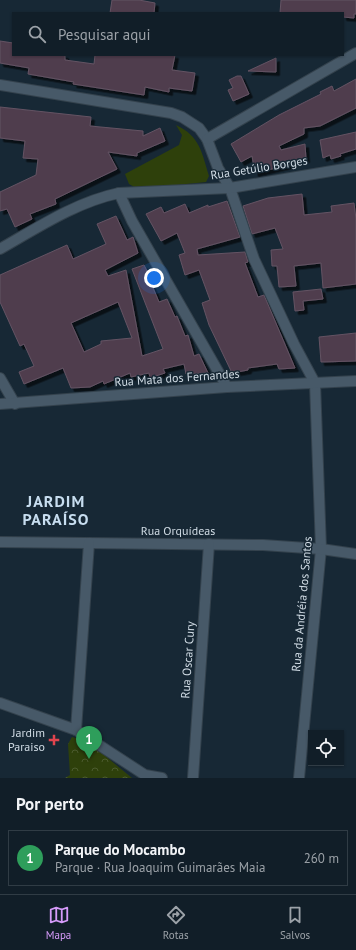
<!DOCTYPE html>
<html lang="pt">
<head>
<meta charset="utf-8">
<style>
	:root { --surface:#111e28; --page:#1a2730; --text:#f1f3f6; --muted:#9ca2a8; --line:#303c45; --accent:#d69bfa }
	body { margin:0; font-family:"PT Sans",sans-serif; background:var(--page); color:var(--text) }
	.controls { position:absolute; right:12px; bottom:12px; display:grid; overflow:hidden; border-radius:0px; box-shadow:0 1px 3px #0004 }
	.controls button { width:36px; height:36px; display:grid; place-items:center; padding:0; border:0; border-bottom:1px solid var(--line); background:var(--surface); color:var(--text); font:20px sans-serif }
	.you { position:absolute; left:154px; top:278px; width:14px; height:14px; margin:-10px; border:3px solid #fff; border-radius:50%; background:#1a73e8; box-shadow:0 0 0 6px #1a73e833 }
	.badge { display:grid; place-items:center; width:26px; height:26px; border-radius:50%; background:var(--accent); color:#fff; font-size:13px; font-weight:700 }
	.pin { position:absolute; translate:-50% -33px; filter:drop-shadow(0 1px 2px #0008) }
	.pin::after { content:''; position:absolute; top:21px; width:14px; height:12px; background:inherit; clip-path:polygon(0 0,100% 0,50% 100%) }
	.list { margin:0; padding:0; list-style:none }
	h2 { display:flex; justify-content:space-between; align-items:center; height:52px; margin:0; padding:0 16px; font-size:17px }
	h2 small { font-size:13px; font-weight:400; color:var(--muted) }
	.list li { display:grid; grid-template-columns:26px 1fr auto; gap:12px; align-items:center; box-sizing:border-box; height:56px; margin:0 8px 8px; padding:0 8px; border:1px solid var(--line); border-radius:0px }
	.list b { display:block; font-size:15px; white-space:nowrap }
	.list p { margin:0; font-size:13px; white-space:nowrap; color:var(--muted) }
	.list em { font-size:13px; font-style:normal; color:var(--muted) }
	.icon { flex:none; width:22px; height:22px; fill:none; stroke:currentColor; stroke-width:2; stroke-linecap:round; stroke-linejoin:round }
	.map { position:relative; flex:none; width:356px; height:778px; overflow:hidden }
	.search { position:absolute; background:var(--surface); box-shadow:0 1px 3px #0004; left:12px; right:12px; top:12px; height:44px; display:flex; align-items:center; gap:10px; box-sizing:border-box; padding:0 14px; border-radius:0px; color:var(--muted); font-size:15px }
	.sheet { height:116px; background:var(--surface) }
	nav { display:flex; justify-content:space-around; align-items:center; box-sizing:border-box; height:56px; border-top:1px solid var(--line); background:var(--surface); font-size:11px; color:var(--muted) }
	nav a { display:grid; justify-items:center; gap:2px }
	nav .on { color:var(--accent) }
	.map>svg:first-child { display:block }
	.green { fill:#2e400b }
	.forest { fill:url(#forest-crowns) }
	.building { fill:#4f3e4e; stroke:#645363; fill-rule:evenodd; filter:url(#shadow) }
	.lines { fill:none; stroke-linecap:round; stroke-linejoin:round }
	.minor-casing { stroke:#34424d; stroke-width:12 }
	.minor { stroke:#475968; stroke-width:10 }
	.health-dot { fill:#e0444e; stroke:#172835; stroke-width:1.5 }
	.labels { text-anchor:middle; stroke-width:3; stroke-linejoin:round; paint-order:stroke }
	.street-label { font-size:12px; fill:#d1dce5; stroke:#172835 }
	.poi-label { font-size:12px; fill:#d1dce5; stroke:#172835; text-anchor:end }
	.district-label { font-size:16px; font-weight:bold; letter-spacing:1px; fill:#c7ddef; stroke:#172835 }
</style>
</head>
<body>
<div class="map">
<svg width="356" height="778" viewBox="0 0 356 778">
	<defs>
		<pattern id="forest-crowns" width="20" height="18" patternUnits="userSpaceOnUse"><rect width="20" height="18" fill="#2e400b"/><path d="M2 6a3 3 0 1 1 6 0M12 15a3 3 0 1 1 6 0" fill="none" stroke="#4b5b2e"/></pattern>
		<filter id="shadow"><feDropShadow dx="3.5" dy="3.5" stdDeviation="0" flood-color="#0009"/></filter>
	</defs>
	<rect width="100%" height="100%" fill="#172835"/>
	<!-- green -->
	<path class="green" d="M176,125C200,136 202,153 209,176L206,182L138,189L129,184L125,174L179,145L182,135Z"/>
	<!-- forest -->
	<polygon class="forest" points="72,737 87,741 132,778 65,778 70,775 68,744"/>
	<!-- building -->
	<g class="building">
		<polygon points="112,0 139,0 155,3 154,13 110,13"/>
		<polygon points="281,0 356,0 356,14 354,14 354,18 343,17 343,13 280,13"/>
		<polygon points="0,41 13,43 13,55 65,55 65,60 94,64 95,55 175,55 172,70 195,73 192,91 169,88 169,92 145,87 144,95 73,84 74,82 28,74 29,68 0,63"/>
		<polygon points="276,58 276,72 248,71"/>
		<polygon points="237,76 241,76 249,94 233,101 228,90 233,88 229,80"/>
		<polygon points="356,79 356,108 320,126 304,128 304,134 279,146 281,150 305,144 306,159 292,163 293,164 255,173 252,156 241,162 231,144 279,115 321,94 320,92 332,86 334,91"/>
		<polygon points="0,107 91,117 90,126 143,131 143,136 160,128 165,141 137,153 137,156 108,152 117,169 55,199 56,204 30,214 32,219 15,227 7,209 0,211 0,192 36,175 38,159 23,158 25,141 0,138"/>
		<polygon points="356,132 356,149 340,154 341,156 331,159 330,155 323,158 320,140"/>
		<polygon points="302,194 304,215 332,212 331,206 354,203 356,219 356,284 323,288 321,263 294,266 296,286 279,287 277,266 272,266 271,250 283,249 275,228 252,234 243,206 268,198"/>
		<polygon points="227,201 240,237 197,249 198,255 245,252 248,262 245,263 258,297 264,295 295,368 279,369 277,364 248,368 248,370 232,373 209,325 202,303 210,300 199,270 185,275 179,255 185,253 177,233 161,241 146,214 161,207 164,213 185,204 189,213 208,205 208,207"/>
		<path d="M116,216L127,240L133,237L138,253L105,270L108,276L126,270L142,356L163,349L132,269L144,265L153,283H151L159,302L167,299L175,317L177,316L185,336L188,335L194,356L199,354L208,373L186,374L184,364L163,369L165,373L150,378L149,373L131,377L130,373L104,384L103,381L90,387L71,388L63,368L24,384L19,372L34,366L24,344L20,346L0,302V275L67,245L73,259L106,244L97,224ZM118,302L132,338L101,341V344L84,352L71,323Z"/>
		<polygon points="321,289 323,299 303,301 304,310 295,311 293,292"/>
		<polygon points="356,333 356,361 321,362 319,337"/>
	</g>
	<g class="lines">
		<!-- minor casing -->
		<g class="minor-casing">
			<g id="minor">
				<polyline points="0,85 171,113 182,117 199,128 207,139 218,168 230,188 254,259 294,344 315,383 321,549 299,778"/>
				<polyline points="207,139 356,53"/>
				<polyline points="119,193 132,221 227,387"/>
				<path d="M0,249C37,228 76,202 119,193L230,188L356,167"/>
				<polyline points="0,378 15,404"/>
				<polyline points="0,404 227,387 356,381"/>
				<polyline points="0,542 263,545 321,549 356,554"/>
				<polyline points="0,703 76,730 145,775 162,778"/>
				<polyline points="76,730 89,543"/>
				<polyline points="193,778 209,544"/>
			</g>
		</g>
		<!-- minor -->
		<use href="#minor" class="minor"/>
	</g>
	<!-- markers -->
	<path class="health-dot" d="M52 734h4v4h4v4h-4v4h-4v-4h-4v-4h4z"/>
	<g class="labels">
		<!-- street labels -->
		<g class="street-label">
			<text transform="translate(259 168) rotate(-9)" y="4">Rua Getúlio Borges</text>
			<text transform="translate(177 378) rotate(-4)" y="4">Rua Mata dos Fernandes</text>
			<text x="178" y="535">Rua Orquídeas</text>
			<text transform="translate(302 604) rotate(-85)" y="4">Rua da Andréia dos Santos</text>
			<text transform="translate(188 660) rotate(-86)" y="4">Rua Oscar Cury</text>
		</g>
		<!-- poi labels -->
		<g class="poi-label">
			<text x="45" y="737">Jardim<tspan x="45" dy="14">Paraiso</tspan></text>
		</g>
		<!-- district labels -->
		<g class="district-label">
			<text x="56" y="507">JARDIM<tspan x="56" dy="18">PARAÍSO</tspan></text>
		</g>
	</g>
</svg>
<div class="controls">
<button><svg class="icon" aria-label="locate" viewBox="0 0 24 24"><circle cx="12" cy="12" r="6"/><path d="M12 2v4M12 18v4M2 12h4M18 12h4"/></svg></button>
</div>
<div class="you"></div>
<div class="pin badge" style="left:89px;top:759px;background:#2e9e5b">1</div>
<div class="search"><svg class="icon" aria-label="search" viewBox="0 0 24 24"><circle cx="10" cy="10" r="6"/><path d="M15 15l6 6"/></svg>Pesquisar aqui</div>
</div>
<section class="sheet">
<h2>Por perto<small></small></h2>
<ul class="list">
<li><span class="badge" style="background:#2e9e5b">1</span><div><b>Parque do Mocambo</b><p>Parque · Rua Joaquim Guimarães Maia</p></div><em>260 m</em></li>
</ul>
</section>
<nav>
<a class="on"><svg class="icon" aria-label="map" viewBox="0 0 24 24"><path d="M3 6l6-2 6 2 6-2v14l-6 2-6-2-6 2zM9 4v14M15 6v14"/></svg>Mapa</a>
<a><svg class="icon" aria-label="directions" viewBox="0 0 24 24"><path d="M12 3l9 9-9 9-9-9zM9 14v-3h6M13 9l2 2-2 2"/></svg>Rotas</a>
<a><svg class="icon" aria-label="saved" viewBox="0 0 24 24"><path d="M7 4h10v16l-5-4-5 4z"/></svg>Salvos</a>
</nav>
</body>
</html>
